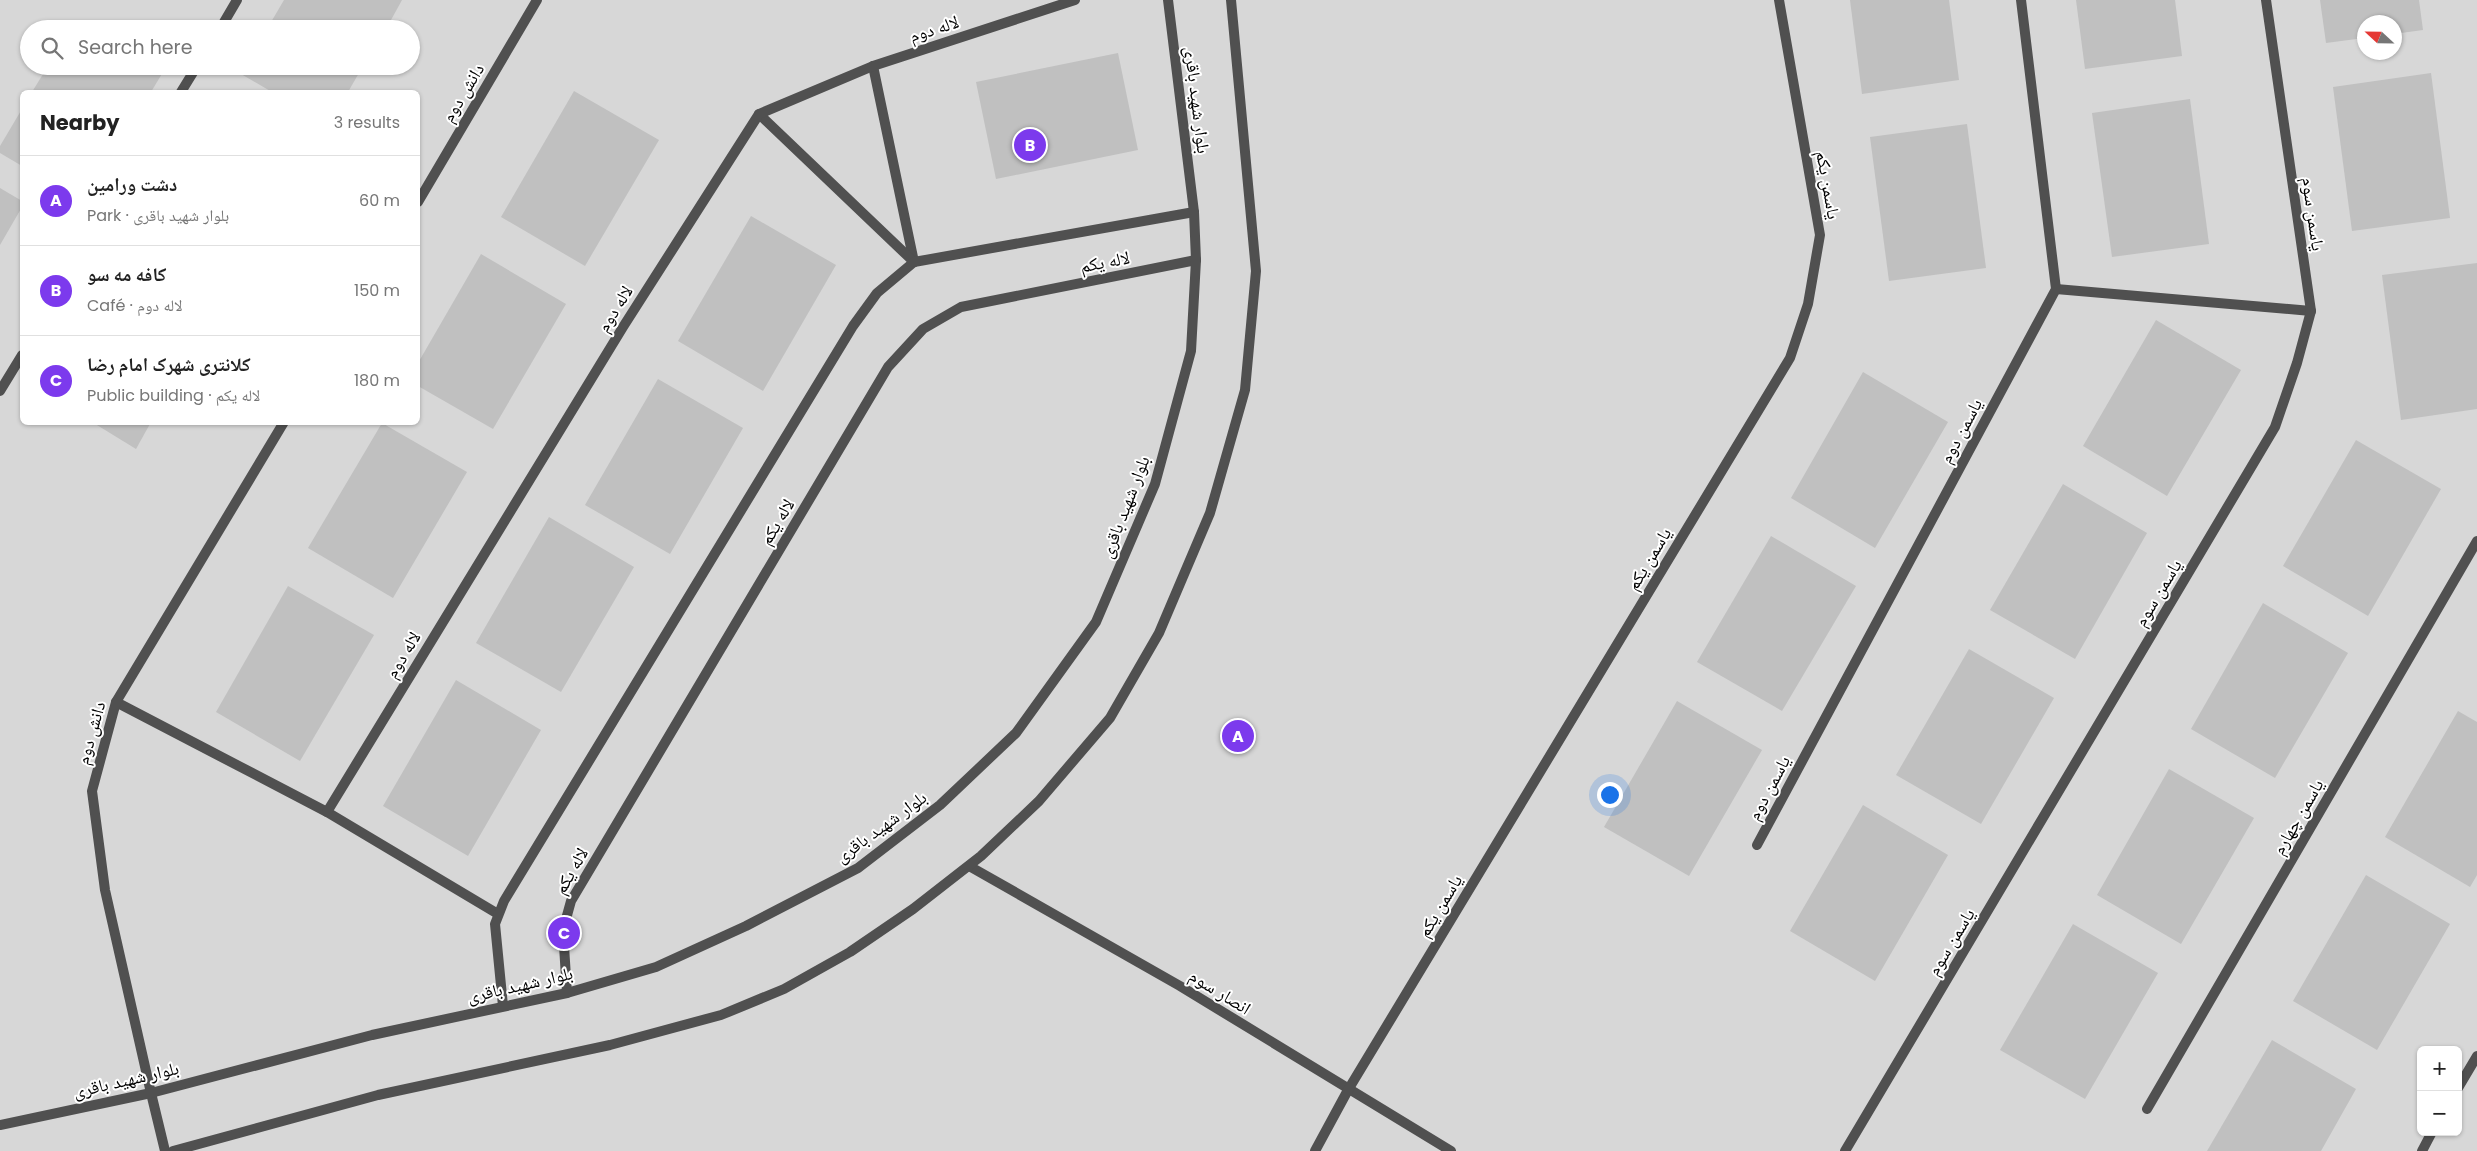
<!DOCTYPE html>
<html lang="en">
<head>
<meta charset="utf-8">
<style>
	:root { --surface:#fff; --page:#f6f6f6; --text:#222; --muted:#767676; --line:#e0e0e0; --accent:#7c3aed }
	body { margin:0; font-family:Poppins,"Noto Naskh Arabic",sans-serif; background:var(--page); color:var(--text) }
	.controls { position:absolute; right:15px; bottom:15px; display:grid; overflow:hidden; border-radius:8px; box-shadow:0 1px 4px #0004 }
	.controls button { width:45px; height:45px; display:grid; place-items:center; padding:0; border:0; border-bottom:1px solid var(--line); background:var(--surface); color:var(--text); font:25px sans-serif }
	.compass { position:absolute; left:2357px; top:15px; width:45px; height:45px; border-radius:50%; background:var(--surface); box-shadow:0 1px 4px #0004; rotate:292deg }
	.you { position:absolute; left:1609px; top:794px; width:18px; height:18px; margin:-12px; border:4px solid #fff; border-radius:50%; background:#1a73e8; box-shadow:0 0 0 8px #1a73e833 }
	.badge { display:grid; place-items:center; width:32px; height:32px; border-radius:50%; background:var(--accent); color:#fff; font-size:16px; font-weight:700 }
	.pin { position:absolute; translate:-50% -50%; border:2px solid #fff; box-shadow:0 1px 5px #0006 }
	.list { margin:0; padding:0; list-style:none }
	h2 { display:flex; justify-content:space-between; align-items:center; height:65px; margin:0; padding:0 20px; font-size:21px }
	h2 small { font-size:16px; font-weight:400; color:var(--muted) }
	.list li { display:grid; grid-template-columns:32px 1fr auto; gap:15px; align-items:center; box-sizing:border-box; height:90px; padding:0 20px; border-top:1px solid var(--line) }
	.list b { display:block; font-size:19px; white-space:nowrap }
	.list p { margin:0; font-size:16px; white-space:nowrap; color:var(--muted) }
	.list em { font-size:16px; font-style:normal; color:var(--muted) }
	.icon { flex:none; width:28px; height:28px; fill:none; stroke:currentColor; stroke-width:2; stroke-linecap:round; stroke-linejoin:round }
	.map { position:relative; flex:none; width:2477px; height:1151px; overflow:hidden }
	.search { position:absolute; background:var(--surface); box-shadow:0 1px 4px #0004; left:20px; top:20px; width:400px; height:55px; display:flex; align-items:center; gap:12px; box-sizing:border-box; padding:0 18px; border-radius:28px; color:var(--muted); font-size:19px }
	.panel { position:absolute; background:var(--surface); box-shadow:0 1px 4px #0004; left:20px; top:90px; width:400px; height:335px; border-radius:8px }
	.map>svg:first-child { display:block }
	.green { fill:#d7d7d7; fill-rule:evenodd }
	.building { fill:#c0c0c0 }
	.lines { fill:none; stroke-linecap:round; stroke-linejoin:round }
	.minor { stroke:#505050; stroke-width:10 }
	.tertiary { stroke:#505050; stroke-width:10 }
	.labels { text-anchor:middle; stroke-width:4; stroke-linejoin:round; paint-order:stroke }
	.street-label { font-size:18px; fill:#000; stroke:#fff }
</style>
</head>
<body>
<div class="map">
<svg width="2477" height="1151" viewBox="0 0 2477 1151">
	<rect width="100%" height="100%" fill="#fff"/>
	<!-- green -->
	<path class="green" d="M0,0H2477V1151H0ZM2364,22H2394V52H2364ZM29,29H411V66H29ZM22,92H418V422H22ZM2421,1050H2458V1132H2421Z"/>
	<!-- building -->
	<g class="building">
		<polygon points="284,0 402,0 386,29 267,29"/>
		<polygon points="1850,0 1949,0 1959,80 1862,94"/>
		<polygon points="2076,0 2175,0 2182,56 2085,69"/>
		<polygon points="2320,0 2419,0 2423,30 2394,34 2394,22 2364,22 2364,38 2326,43"/>
		<polygon points="75,20 89,29 70,29"/>
		<polygon points="1118,53 1138,150 996,179 976,82"/>
		<polygon points="48,66 152,66 163,72 151,92 32,92"/>
		<polygon points="245,66 363,66 348,92 272,92 241,74"/>
		<polygon points="2431,73 2450,218 2352,231 2333,87"/>
		<polygon points="574,91 659,140 585,266 501,217"/>
		<polygon points="2190,99 2209,244 2112,257 2092,113"/>
		<polygon points="22,109 22,166 0,153 0,146"/>
		<polygon points="1967,124 1986,268 1889,281 1870,137"/>
		<polygon points="0,188 22,201 22,207 0,245"/>
		<polygon points="751,216 836,265 763,391 678,341"/>
		<polygon points="481,254 566,304 493,429 418,386 418,363"/>
		<polygon points="2477,263 2477,409 2401,420 2382,275"/>
		<polygon points="2156,320 2241,370 2167,496 2083,446"/>
		<polygon points="1863,372 1948,422 1875,548 1791,498"/>
		<polygon points="658,379 743,428 670,554 585,505"/>
		<polygon points="92,422 151,422 136,449"/>
		<polygon points="382,423 467,472 393,598 308,548"/>
		<polygon points="2356,440 2441,489 2368,616 2283,566"/>
		<polygon points="2063,484 2147,533 2075,659 1990,610"/>
		<polygon points="549,517 634,567 561,692 476,643"/>
		<polygon points="1771,536 1856,586 1782,711 1697,662"/>
		<polygon points="288,586 374,635 300,761 216,712"/>
		<polygon points="2263,603 2348,653 2275,778 2191,729"/>
		<polygon points="1969,649 2054,698 1981,824 1896,775"/>
		<polygon points="456,680 541,730 468,856 383,806"/>
		<polygon points="1677,701 1762,750 1689,876 1604,827"/>
		<polygon points="2458,711 2477,722 2477,875 2470,887 2385,837"/>
		<polygon points="2169,769 2254,818 2181,944 2097,895"/>
		<polygon points="1863,805 1948,855 1875,981 1790,931"/>
		<polygon points="2366,875 2450,924 2377,1050 2293,1001"/>
		<polygon points="2073,924 2158,973 2085,1099 2000,1050"/>
		<polygon points="2272,1040 2356,1089 2321,1151 2207,1151"/>
	</g>
	<g class="lines">
		<!-- minor -->
		<g class="minor">
			<polyline points="220,29 237,0"/>
			<polyline points="873,66 914,262"/>
			<polyline points="181,92 197,66"/>
			<polyline points="759,114 914,262"/>
			<polyline points="418,202 537,0"/>
			<polyline points="2056,289 2311,311"/>
			<polyline points="0,391 22,355"/>
			<polyline points="116,702 327,812 498,914"/>
			<polyline points="327,812 623,327 759,114 873,66 1075,0"/>
			<polyline points="1757,845 2056,289 2021,0"/>
			<polyline points="969,866 1180,986 1451,1151"/>
			<polyline points="567,993 563,930 571,901 888,367 923,329 961,307 1196,260"/>
			<polyline points="503,1006 495,924 504,901 853,326 877,293 914,262 1194,212"/>
			<polyline points="2458,1088 2477,1056"/>
			<polyline points="151,1093 105,890 92,791 116,702 284,422"/>
			<polyline points="2147,1109 2477,541"/>
			<polyline points="1315,1151 1348,1090 1790,358 1808,304 1820,235 1779,0"/>
			<polyline points="1845,1151 2275,427 2297,363 2311,311 2266,0"/>
			<polyline points="2422,1151 2432,1132"/>
		</g>
		<!-- tertiary -->
		<g class="tertiary">
			<polyline points="151,1093 165,1151"/>
			<polyline points="0,1125 151,1093 372,1035 567,993 656,967 746,926 858,868 940,805 1016,733 1096,622 1155,484 1191,351 1196,260 1194,212 1168,0"/>
			<polyline points="173,1151 378,1095 610,1045 721,1015 784,989 850,952 913,909 981,856 1039,801 1110,718 1159,633 1210,513 1245,390 1256,271 1231,0"/>
		</g>
	</g>
	<g class="labels">
		<!-- street labels -->
		<g class="street-label">
			<text transform="translate(934 29) rotate(-18)" y="6">لاله دوم</text>
			<text transform="translate(463 93) rotate(-59)" y="6">دانش دوم</text>
			<text transform="translate(1197 100) rotate(83)" y="6">بلوار شهید باقری</text>
			<text transform="translate(1828 185) rotate(80)" y="6">یاسمن یکم</text>
			<text transform="translate(2313 214) rotate(82)" y="6">یاسمن سوم</text>
			<text transform="translate(1105 262) rotate(-11)" y="6">لاله یکم</text>
			<text transform="translate(615 309) rotate(-58)" y="6">لاله دوم</text>
			<text transform="translate(1961 431) rotate(-62)" y="6">یاسمن دوم</text>
			<text transform="translate(1125 507) rotate(-69)" y="6">بلوار شهید باقری</text>
			<text transform="translate(777 522) rotate(-59)" y="6">لاله یکم</text>
			<text transform="translate(1649 559) rotate(-59)" y="6">یاسمن یکم</text>
			<text transform="translate(2158 593) rotate(-59)" y="6">یاسمن سوم</text>
			<text transform="translate(403 655) rotate(-59)" y="6">لاله دوم</text>
			<text transform="translate(91 733) rotate(-74)" y="6">دانش دوم</text>
			<text transform="translate(1769 788) rotate(-62)" y="6">یاسمن دوم</text>
			<text transform="translate(2298 817) rotate(-60)" y="6">یاسمن چهارم</text>
			<text transform="translate(881 827) rotate(-36)" y="6">بلوار شهید باقری</text>
			<text transform="translate(571 871) rotate(-60)" y="6">لاله یکم</text>
			<text transform="translate(1440 906) rotate(-59)" y="6">یاسمن یکم</text>
			<text transform="translate(1951 942) rotate(-59)" y="6">یاسمن سوم</text>
			<text transform="translate(520 985) rotate(-13)" y="6">بلوار شهید باقری</text>
			<text transform="translate(1220 992) rotate(32)" y="6">انصار سوم</text>
			<text transform="translate(126 1080) rotate(-13)" y="6">بلوار شهید باقری</text>
		</g>
	</g>
</svg>
<div class="controls">
<button>+</button>
<button>−</button>
</div>
<svg class="compass" viewBox="-18 -18 36 36"><path d="M0-13l5 13h-10z" fill="#e53935"/><path d="M0 13l5-13h-10z" fill="#767676"/></svg>
<div class="you"></div>
<div class="pin badge" style="left:1238px;top:736px">A</div>
<div class="pin badge" style="left:1030px;top:145px">B</div>
<div class="pin badge" style="left:564px;top:933px">C</div>
<div class="search"><svg class="icon" aria-label="search" viewBox="0 0 24 24"><circle cx="10" cy="10" r="6"/><path d="M15 15l6 6"/></svg>Search here</div>
<section class="panel">
<h2>Nearby<small>3 results</small></h2>
<ul class="list">
<li><span class="badge">A</span><div><b>دشت ورامین</b><p>Park · بلوار شهید باقری</p></div><em>60 m</em></li>
<li><span class="badge">B</span><div><b>کافه مه سو</b><p>Café · لاله دوم</p></div><em>150 m</em></li>
<li><span class="badge">C</span><div><b>کلانتری شهرک امام رضا</b><p>Public building · لاله یکم</p></div><em>180 m</em></li>
</ul>
</section>
</div>
</body>
</html>
